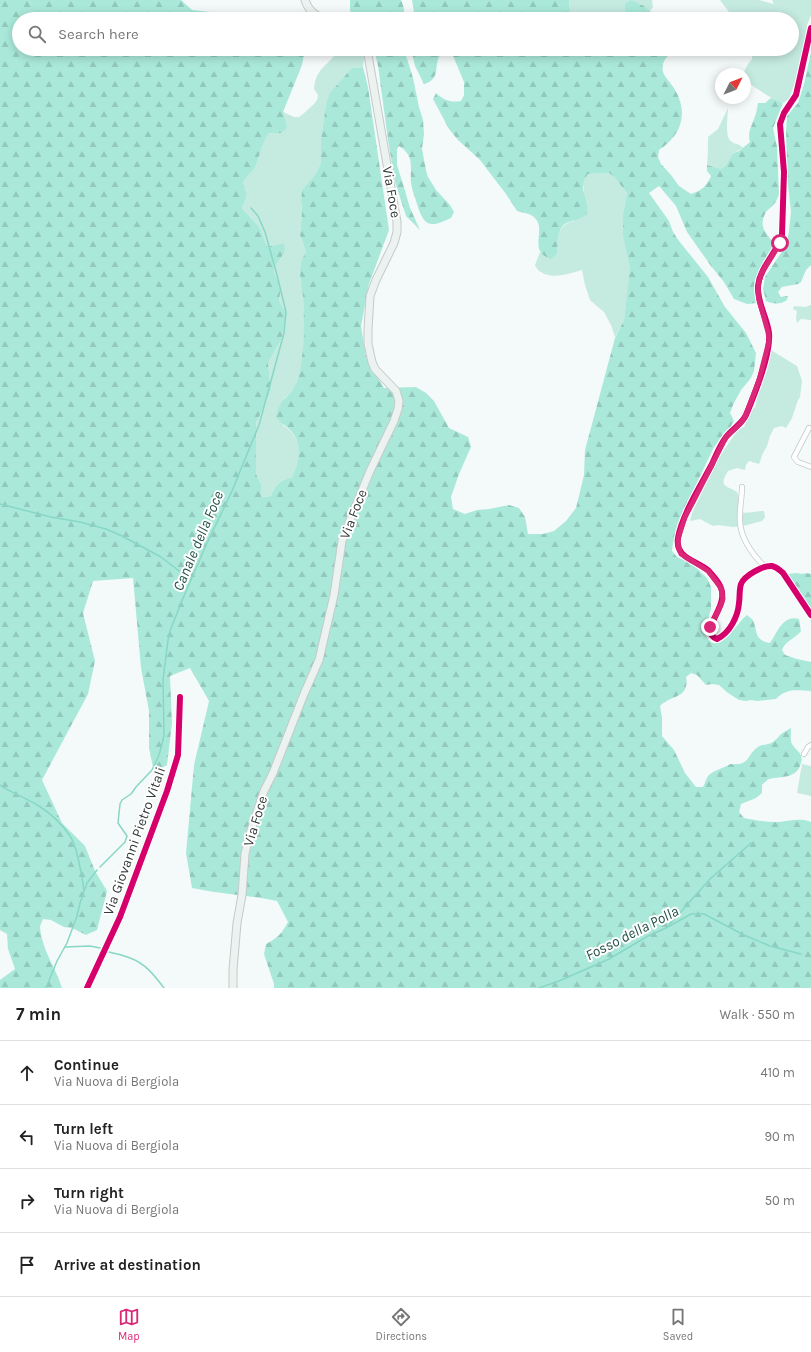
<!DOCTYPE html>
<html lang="en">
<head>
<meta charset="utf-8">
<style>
	:root { --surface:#fff; --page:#f2f2f2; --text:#222; --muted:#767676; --line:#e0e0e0; --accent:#db2777 }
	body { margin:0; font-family:Karla,sans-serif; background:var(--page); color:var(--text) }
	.compass { position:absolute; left:715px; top:68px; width:36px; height:36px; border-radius:50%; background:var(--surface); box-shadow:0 2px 10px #0003; rotate:48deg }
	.stop { position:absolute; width:12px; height:12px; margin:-9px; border:3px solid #db2777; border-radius:50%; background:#fff }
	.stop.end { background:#db2777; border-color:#fff; box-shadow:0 1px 4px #0008 }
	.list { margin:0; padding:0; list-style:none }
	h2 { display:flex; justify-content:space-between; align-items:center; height:52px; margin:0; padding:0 16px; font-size:17px }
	h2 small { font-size:13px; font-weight:400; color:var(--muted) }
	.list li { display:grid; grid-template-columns:26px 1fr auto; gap:12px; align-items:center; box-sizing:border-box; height:64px; padding:0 16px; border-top:1px solid var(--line) }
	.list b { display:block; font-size:15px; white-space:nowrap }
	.list p { margin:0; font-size:13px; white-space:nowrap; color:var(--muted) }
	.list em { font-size:13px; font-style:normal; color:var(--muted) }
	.icon { flex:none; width:22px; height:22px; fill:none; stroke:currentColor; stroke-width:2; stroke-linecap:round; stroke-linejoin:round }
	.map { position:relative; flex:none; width:811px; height:988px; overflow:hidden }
	.search { position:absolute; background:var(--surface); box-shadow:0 2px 10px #0003; left:12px; right:12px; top:12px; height:44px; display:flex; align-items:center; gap:10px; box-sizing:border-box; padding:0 14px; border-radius:22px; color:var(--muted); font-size:15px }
	.sheet { height:308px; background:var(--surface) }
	nav { display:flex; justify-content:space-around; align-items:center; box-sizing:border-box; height:56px; border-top:1px solid var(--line); background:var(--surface); font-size:11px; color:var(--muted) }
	nav a { display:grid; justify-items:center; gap:2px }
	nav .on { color:var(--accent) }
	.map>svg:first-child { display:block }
	.grass { fill:#c5eae0 }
	.forest { fill:url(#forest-firs) }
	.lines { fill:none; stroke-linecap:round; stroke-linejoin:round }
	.stream { stroke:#88d7c5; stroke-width:1.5 }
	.minor-casing { stroke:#c5cac9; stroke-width:6 }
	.secondary-casing { stroke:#c5cac9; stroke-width:9 }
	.minor { stroke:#fdfefe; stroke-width:4.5 }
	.secondary { stroke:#ebf2f0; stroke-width:7 }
	.cycleway-casing { stroke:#fff; stroke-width:8 }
	.cycleway { stroke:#d6006c; stroke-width:6 }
	.route { stroke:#db2777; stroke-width:5 }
	.labels { text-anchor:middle; stroke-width:4; stroke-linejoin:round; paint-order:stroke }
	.street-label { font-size:14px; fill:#333a38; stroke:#fff }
	.water-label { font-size:15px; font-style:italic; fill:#235348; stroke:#fff }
</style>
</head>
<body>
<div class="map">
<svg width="811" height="988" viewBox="0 0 811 988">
	<defs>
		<pattern id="forest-firs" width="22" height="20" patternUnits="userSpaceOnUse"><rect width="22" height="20" fill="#aae9da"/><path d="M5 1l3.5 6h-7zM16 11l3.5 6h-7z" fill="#93c9bc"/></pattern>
	</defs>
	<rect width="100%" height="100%" fill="#f4faf9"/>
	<!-- grass -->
	<g class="grass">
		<polygon points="569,0 652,0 653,7 650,11 644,6 629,17 630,19 575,19 570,11"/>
		<path d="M720,0H759L774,4L772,0H811V15L807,25L806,37L795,82L789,99L783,103C774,100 767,95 759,90C743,80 739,74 752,59V49H792V19H732L729,12Z"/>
		<path d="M334,49H362L364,58L363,67L352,68L326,104L321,139V162L317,172L302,190L301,200L302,211L300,235L306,252C302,260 299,267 300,275C300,281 302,285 303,291C304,316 308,362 296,385C293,391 289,394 284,399L283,425C302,438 304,458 292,477C279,481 276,484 271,496L261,497V484L256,474V423L265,405L271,390L268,363L281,340L287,314L279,301L281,287L274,272V266L283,253V243L267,247L260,228L242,208L246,199L247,194L243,183L245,179L255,168L262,147L266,138L269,133L278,134L283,112L294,117H299L303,114L314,104L317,100L318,95L314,89C316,70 323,69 334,56Z"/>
		<path d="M728,108C728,116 724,138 732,142C736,145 739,143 743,148L733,153L726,165L721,169L707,165C708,155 708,147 708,137L718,129Z"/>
		<path d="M609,173L614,177L627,193L623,214L630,268L629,280L624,320L615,337L611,325L604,312L590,300L585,285L582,270C571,273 552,280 541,272C538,271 536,267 535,265L540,252L545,257L557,254C558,239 556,225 574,221C577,213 581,204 583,196C586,186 579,185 588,174Z"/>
		<polygon points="811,305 811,320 801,319 797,323 796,318 797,311 793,309 794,306 805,307"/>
		<path d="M771,350L797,366L802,381L800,397L798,400L792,418L786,428L782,426L774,428L770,436L767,446L762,455L761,459L759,464L749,461L746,465L745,470L737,468L728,471C718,487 726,485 737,492L740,502V512C746,514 756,511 764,511L765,517L762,521L743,526L733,527L718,525L713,526L700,519L690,521L692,513L719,458L732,438L739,429L744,427L752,407L755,408L760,384Z"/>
		<polygon points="802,764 811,766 811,796 797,793"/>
	</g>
	<!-- forest -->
	<g class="forest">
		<path d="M0,0H181L192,10L219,13L227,19H19V49H305L302,65L283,112L287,127C282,135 277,134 269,133L266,138L262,147L255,168L245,179L243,183L247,194L246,199L242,208L260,228L267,247L283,243L285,248L284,253L274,267V272L281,287L279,301L287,314L281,340L268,363L271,390L265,405L256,423V474L261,484V497L271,496C276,484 279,481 292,477C300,463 303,443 290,430C285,425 281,423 276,417C280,397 289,399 296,384C300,376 301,366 302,357C305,337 304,317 303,296C302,286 298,274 301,263C302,259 304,255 306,252L300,235L302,211L301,200L302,190L317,172L321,162V139L326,104L330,93L352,68L363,67L368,87L389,230L369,284L361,326L366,357L384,388L416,387L426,393L434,401L449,428L468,437L471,447L459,474L451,497L453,509L465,514L477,510L489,509L509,505L519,508L525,517L528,534H543L554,531L566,521L576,508L584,475L585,450L615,338L624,320L630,268L623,235V214L627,193L614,177L609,173L588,174C576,189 590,199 587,214C581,219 575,220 569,222C556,226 558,244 557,254L551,259C527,252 547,230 535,218C530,213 523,213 517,211L506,194L480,160L458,140L449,129L433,99L436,93C444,100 450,103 461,101L464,95V82L451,51C426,54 447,78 424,84L415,66L411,49H698C690,50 679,50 671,54C665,57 661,65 663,72C665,78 672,84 675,90C689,113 681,136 659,150L658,157L661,164L671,175L679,186L691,194C701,191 707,186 711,176L707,171V165L721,169L726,165L733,153L739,151L750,142C747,131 752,127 755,116C757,112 757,107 758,103H765L771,98L783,103L773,128L777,147L779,194C777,201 774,205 769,209C767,211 765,212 765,214C756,232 775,237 773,248C772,253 768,257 766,262C756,276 753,286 756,303L747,304L734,299L724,282L711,266L687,232L676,206L659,186L649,193L669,221L673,232L679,241L708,277L725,307L746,333L756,353L754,371L751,378L741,390L733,405L730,413L734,421L730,428L724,433L713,449L679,521L673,543L672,551L677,557L691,563L707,578L711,587V609L704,632C717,662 735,624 747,615L753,620C758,633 754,640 770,643C777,633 783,614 799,619L801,631C796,638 785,641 782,650L785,655L797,659L811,662V691C798,690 785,688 776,699L757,701L751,700L746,701L739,700L728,693L719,685L712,684L706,685L697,675L691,673L686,677C690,699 670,695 660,706L662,718V736L674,750L685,773L696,787H703C705,784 706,778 709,775C714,770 724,768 730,764C751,766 746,755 758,747C763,744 769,745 773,742C776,740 778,737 780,735C783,732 788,730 791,728C791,733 790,740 792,744C796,751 804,753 801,763C797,779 782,776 769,779C767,780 764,783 762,785V793L756,798L741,804L739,812L744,818C754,820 765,822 776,822C787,822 800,817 811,822V988H274V984L264,954L266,944C278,938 282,933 288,922L277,901C249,895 220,894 192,888L186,853L194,765L209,701L190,668L170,676L172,723L167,765L154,772L149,748V711L141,668L133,578L93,581L83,613L95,661L88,694L42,780L62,823L85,846L95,871L107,891L97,930L86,935L72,928L64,927L51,920L43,919C42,922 40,925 40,928C42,950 56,968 62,988H0V980L15,969L8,949L7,934L0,930Z"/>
		<path d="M350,0H401C404,7 405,12 404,19H353L350,10Z"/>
		<polygon points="412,0 569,0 570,11 575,19 414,19 414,12"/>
		<polygon points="631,0 644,6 650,11 654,19 630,19 625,11 625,4"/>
		<path d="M374,49H404L413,78L419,107L423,120L424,134L422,149L426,170L428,177L436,190L450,205L454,212L451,218C430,228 424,227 417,204C415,197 412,190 411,183C410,167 415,156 399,146L397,149V165L403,184L410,208L420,230L406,216L395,182L388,140L378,66Z"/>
		<path d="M811,52V265L806,270L801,282L798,284L782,287L778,292L781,297L788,296L787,300C781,305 772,304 766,301L763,289L765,277L783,250L788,239L791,212L787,176L786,131L787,116L798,103L804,84Z"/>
		<path d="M797,573C802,575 806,572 811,574V610L793,585L787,574Z"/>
	</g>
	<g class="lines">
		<!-- stream -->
		<g class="stream">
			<polyline points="0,504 51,517 80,522 106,529 122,536 161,557 191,580"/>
			<path d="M0,785C12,793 26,798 39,806C50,813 62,824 70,836C77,846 82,877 84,890"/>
			<polyline points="100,867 125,842 127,836 118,823 120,804 122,800 131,794 136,787 152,770 159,755 164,736 163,680 168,640 170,631 181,603 207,543 232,491 259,425 284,333 286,312 277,275 265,232 258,216 251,208"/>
			<polyline points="669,925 710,879 751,843"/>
			<polyline points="65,947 90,946 100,948"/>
			<path d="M109,952C116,954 123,955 130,958C145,963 155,976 164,988"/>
			<polyline points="46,988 57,961 67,943 77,916 80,903 87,883 97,870"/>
			<polyline points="539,988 559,981 609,959 648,936 666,928 691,914 704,914 744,935 770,946 801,954"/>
		</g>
		<!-- minor casing -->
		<g class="minor-casing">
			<g id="minor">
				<path d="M811,28L796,95L784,113L780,124L784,172L782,235C777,253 760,267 758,286C757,303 767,317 769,333C771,353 754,396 746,415C742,424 732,429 726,437C720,445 716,455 712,464C701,485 682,515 678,538C675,559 697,560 709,571C713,576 719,582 721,588C729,608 697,631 717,639C730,633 738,616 739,603C740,597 739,590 741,584C744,576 763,565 772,566C777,567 779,570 783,573L811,615"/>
				<polyline points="809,428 794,457 798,462 811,467"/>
				<path d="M742,487C742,498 739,510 740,522C741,539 753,555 765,567"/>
				<polyline points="804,754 808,747 811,745"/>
				<polyline points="87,988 120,917 167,791 178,755 180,697"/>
			</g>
		</g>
		<!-- secondary casing -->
		<g class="secondary-casing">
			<g id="secondary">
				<path d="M305,0C308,10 315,16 325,19"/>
				<polyline points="233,988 233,970 237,923 242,895 245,854 249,836 264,791 273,773 304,694 319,660 334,595 342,541 352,515 370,471 394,421 398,409 399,401 396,391 375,369 372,362 368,344 368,330 370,296 376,280 394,243 397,232 397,222 367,49"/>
			</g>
		</g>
		<!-- minor -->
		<use href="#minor" class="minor"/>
		<!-- secondary -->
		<use href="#secondary" class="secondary"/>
		<!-- cycleway casing -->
		<g class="cycleway-casing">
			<g id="cycleway">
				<path d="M811,28L796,95L784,113L780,124L784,172L782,235C777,253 760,267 758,286C757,303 767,317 769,333C771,353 754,396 746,415C742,424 732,429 726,437C720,445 716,455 712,464C701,485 682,515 678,538C675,559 697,560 709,571C713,576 719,582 721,588C729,608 697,631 717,639C730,633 738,616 739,603C740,597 739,590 741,584C744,576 763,565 772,566C777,567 779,570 783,573L811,615"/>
				<polyline points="87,988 120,917 167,791 178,755 180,697"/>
			</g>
		</g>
		<!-- cycleway -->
		<use href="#cycleway" class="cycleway"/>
	</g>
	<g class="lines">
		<!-- route -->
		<polyline class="route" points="710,627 721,605 723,599 721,588 708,571 681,554 678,545 678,539 685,517 694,500 726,437 740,424 745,417 759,380 769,341 768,332 759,300 758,286 761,274 780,243"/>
	</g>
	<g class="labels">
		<!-- street labels -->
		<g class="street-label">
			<text transform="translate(392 192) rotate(80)" y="5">Via Foce</text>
			<text transform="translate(353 514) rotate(-69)" y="5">Via Foce</text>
			<text transform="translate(255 821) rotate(-73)" y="5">Via Foce</text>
			<text transform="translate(134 841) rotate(-70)" y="5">Via Giovanni Pietro Vitali</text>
		</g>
		<!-- water labels -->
		<g class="water-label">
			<text transform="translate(198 541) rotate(-67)" y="5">Canale della Foce</text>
			<text transform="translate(632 933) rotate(-27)" y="5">Fosso della Polla</text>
		</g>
	</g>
</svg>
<svg class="compass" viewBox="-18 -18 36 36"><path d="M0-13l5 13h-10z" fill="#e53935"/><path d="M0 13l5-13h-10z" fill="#767676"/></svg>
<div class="stop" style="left:780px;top:243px"></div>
<div class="stop end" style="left:710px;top:627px"></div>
<div class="search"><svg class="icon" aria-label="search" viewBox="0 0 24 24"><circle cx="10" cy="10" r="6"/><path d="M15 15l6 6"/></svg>Search here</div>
</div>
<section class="sheet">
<h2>7 min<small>Walk · 550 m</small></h2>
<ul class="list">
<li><svg class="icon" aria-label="ahead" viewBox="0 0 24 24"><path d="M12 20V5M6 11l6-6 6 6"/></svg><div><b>Continue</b><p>Via Nuova di Bergiola</p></div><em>410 m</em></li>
<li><svg class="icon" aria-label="left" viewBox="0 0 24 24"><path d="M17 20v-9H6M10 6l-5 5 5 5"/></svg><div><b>Turn left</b><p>Via Nuova di Bergiola</p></div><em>90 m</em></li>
<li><svg class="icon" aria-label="right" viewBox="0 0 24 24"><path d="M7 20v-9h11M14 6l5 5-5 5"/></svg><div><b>Turn right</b><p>Via Nuova di Bergiola</p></div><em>50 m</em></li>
<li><svg class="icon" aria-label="arrive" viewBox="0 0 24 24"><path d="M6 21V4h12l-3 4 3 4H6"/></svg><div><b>Arrive at destination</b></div></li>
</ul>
</section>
<nav>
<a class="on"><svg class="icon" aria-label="map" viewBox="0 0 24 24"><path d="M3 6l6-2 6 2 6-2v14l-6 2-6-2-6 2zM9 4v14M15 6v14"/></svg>Map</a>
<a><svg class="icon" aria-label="directions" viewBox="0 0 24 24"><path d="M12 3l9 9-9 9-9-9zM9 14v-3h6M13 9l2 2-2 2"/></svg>Directions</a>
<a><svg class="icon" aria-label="saved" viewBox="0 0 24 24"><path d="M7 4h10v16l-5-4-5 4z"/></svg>Saved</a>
</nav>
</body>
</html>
